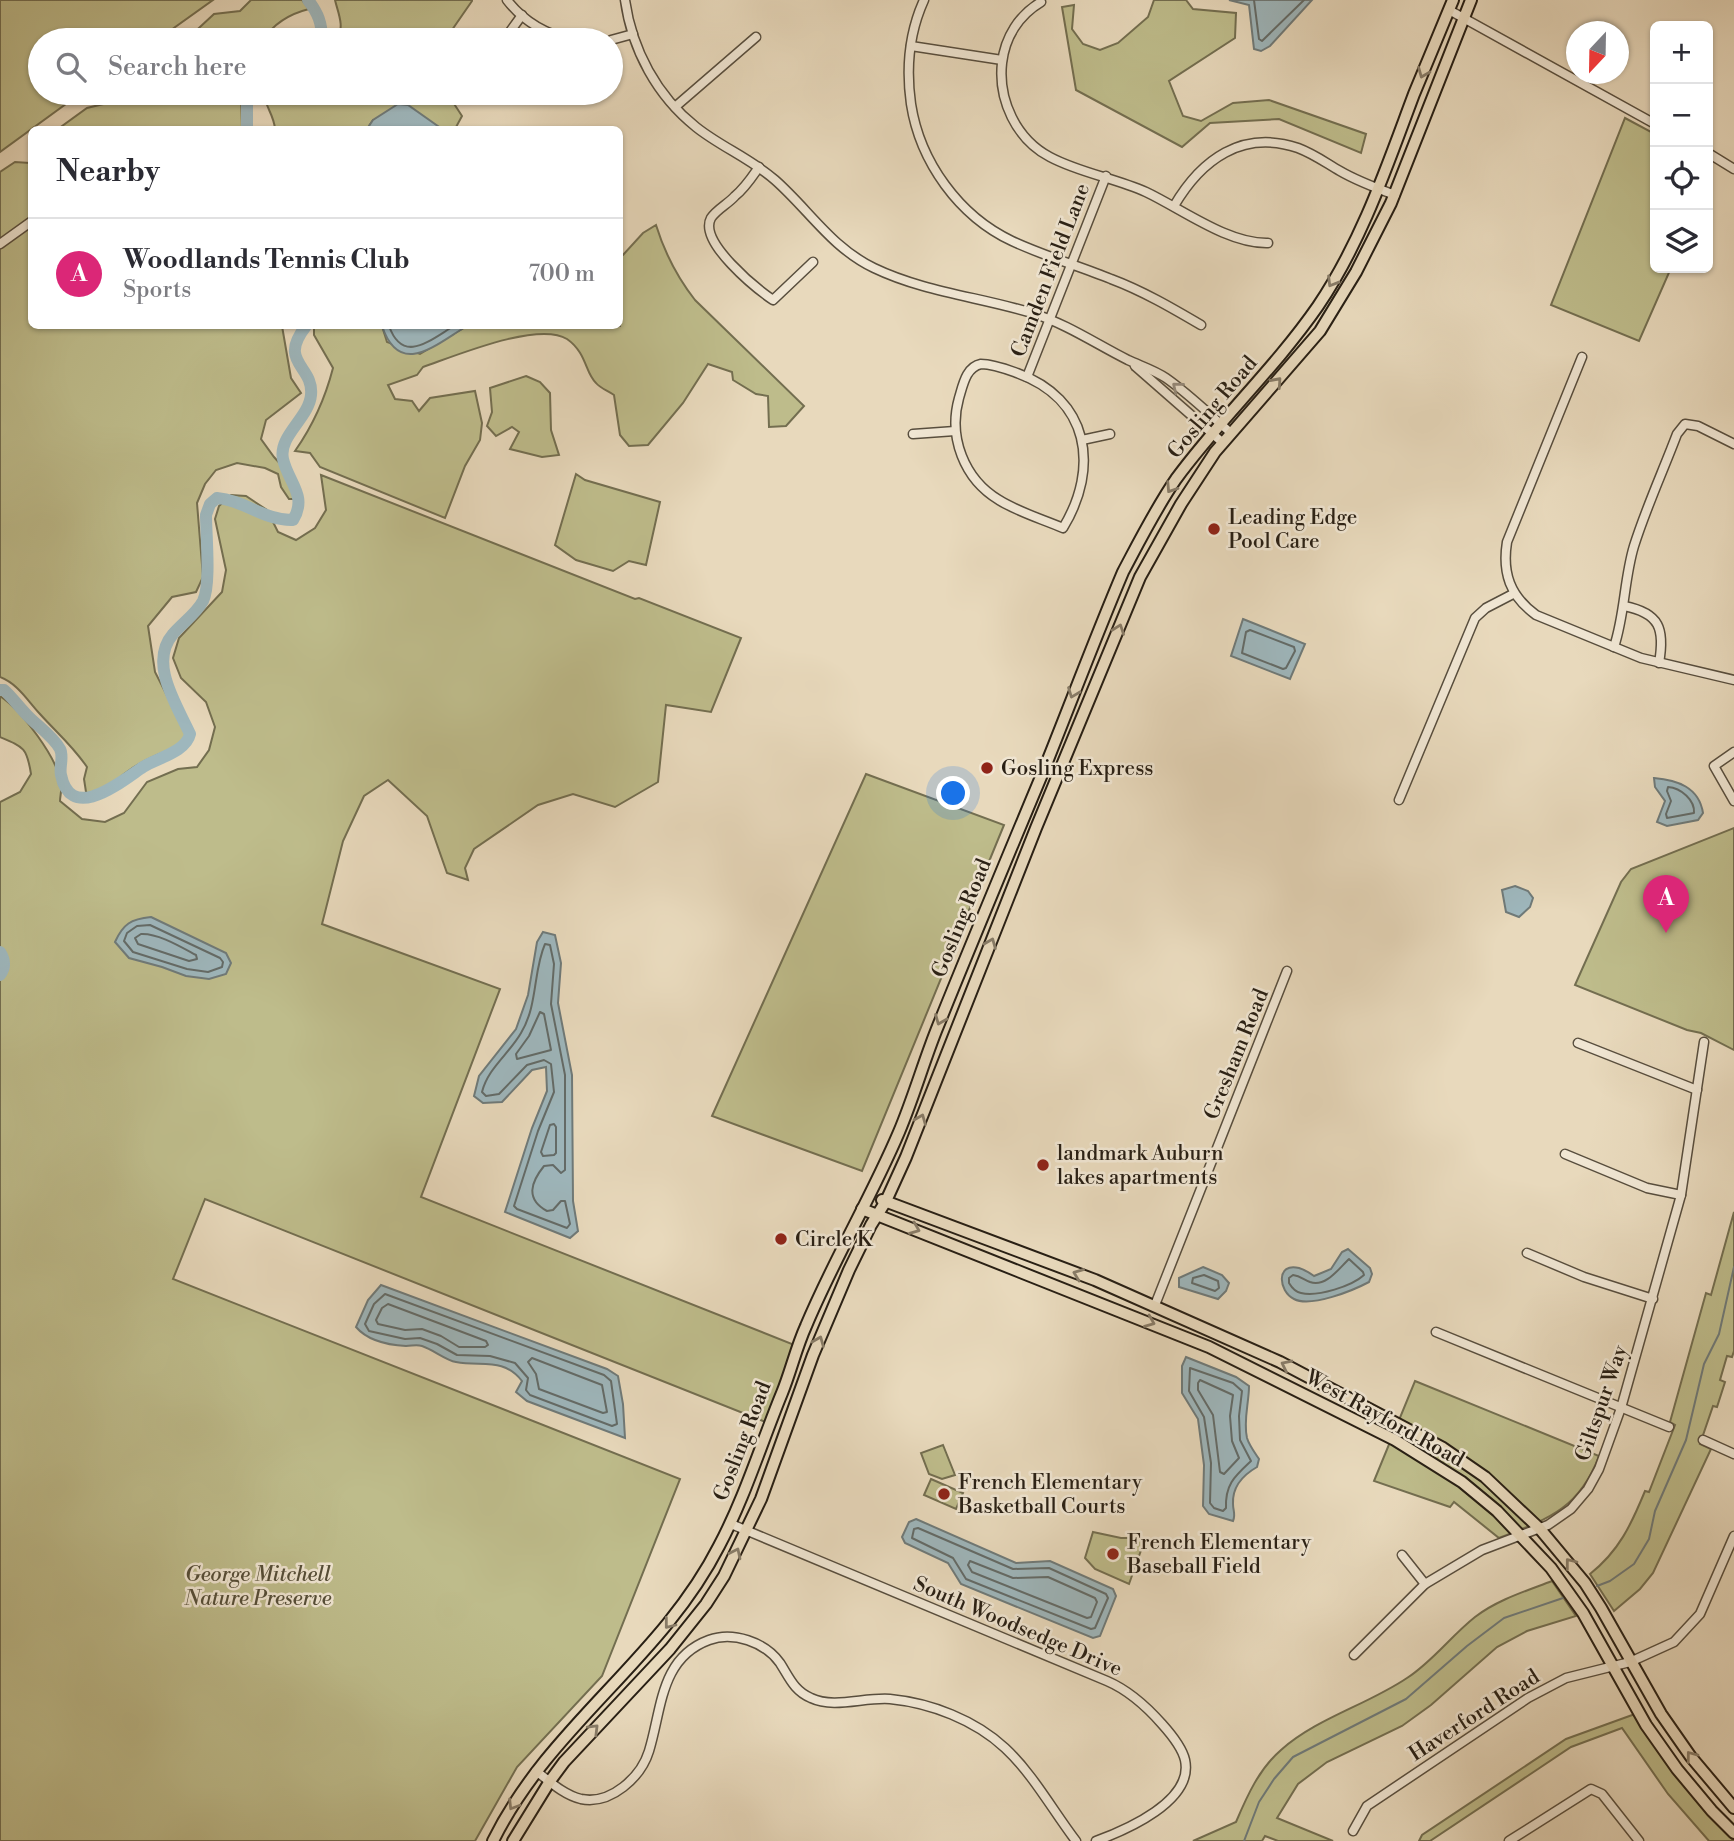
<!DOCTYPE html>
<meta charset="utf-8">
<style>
:root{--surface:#fff;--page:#f2f2f3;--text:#2b2b33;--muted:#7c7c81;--line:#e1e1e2;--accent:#db2777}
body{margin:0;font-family:"Libre Bodoni",serif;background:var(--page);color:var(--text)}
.controls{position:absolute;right:21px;top:21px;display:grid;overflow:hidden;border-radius:10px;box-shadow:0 2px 5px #0004}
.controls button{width:63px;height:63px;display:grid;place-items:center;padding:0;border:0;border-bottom:2px solid var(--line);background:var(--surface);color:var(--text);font:35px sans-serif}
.compass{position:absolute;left:1566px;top:21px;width:63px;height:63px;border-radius:50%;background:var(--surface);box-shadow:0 2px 5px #0004;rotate:202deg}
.you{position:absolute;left:954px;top:794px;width:24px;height:24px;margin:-18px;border:5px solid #fff;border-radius:50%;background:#1a73e8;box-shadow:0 0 0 10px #1a73e833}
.badge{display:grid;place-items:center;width:46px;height:46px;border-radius:50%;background:var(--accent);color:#fff;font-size:23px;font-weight:700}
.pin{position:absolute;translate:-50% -58px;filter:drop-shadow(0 2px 4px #0008)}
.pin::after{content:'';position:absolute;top:37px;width:24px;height:21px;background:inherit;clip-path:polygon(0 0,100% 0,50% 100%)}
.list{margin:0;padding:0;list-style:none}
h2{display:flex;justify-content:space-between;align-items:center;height:91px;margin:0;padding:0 28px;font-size:30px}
h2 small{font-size:23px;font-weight:400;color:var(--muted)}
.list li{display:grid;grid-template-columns:46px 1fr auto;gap:21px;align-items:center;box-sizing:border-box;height:112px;padding:0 28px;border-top:2px solid var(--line)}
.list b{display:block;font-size:26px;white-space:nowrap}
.list p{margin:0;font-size:23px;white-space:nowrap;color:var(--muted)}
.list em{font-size:23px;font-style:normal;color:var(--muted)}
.icon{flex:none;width:38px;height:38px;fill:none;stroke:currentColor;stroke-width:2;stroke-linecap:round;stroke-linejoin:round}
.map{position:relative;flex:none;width:1734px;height:1841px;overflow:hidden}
.search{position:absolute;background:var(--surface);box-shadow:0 2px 5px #0004;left:28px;top:28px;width:595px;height:77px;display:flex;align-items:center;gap:18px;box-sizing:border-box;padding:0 24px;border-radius:38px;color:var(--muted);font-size:26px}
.panel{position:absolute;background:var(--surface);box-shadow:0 2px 5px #0004;left:28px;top:126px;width:595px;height:203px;border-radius:10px}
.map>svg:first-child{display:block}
.green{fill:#bebc8b;stroke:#736e50;stroke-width:2}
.water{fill:#9eb7bd;stroke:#6f7a79;stroke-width:2}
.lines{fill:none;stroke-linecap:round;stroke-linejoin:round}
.shore{stroke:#636b68;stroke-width:2}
.stream{stroke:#6f7a79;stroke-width:2}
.river{stroke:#9eb7bd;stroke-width:12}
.minor-casing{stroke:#584e3e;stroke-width:11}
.major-casing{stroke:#281f14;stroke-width:14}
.minor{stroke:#f0e6d3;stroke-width:8}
.major{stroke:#e8d9bc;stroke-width:10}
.oneway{stroke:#887c68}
.oneway2{stroke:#968c7d}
.poi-dot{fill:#8f2418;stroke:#f0e6d3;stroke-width:2.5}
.labels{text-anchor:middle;stroke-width:5;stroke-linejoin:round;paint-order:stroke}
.street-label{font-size:21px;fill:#281f14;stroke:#f0e6d3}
.poi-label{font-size:21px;fill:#281f14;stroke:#f0e6d3;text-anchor:start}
.park-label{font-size:21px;font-style:italic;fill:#554e38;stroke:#f0e6d3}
</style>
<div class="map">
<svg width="1734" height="1841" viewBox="0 0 1734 1841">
<rect width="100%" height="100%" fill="#e8d9bc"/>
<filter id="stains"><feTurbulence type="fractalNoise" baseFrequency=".00286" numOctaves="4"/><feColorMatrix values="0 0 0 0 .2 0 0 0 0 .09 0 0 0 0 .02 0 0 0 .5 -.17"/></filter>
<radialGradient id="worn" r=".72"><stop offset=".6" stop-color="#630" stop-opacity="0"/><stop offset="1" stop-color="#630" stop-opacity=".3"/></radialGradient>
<g class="green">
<polygon points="0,0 213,0 157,40 40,40 40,93 81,93 0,152"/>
<path d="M251 0H302L309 9C289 14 274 23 263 40H186L214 14 240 11Z"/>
<path d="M335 0H472V1L445 40H337C345 26 338 13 335 0Z"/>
<polygon points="1154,0 1186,0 1193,9 1236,13 1235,38 1169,81 1183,116 1201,121 1233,103 1269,100 1366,134 1361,153 1279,119 1210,123 1182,147 1076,90 1062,7 1074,5 1072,29 1083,44 1100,50 1118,43 1148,17"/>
<polygon points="133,93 241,93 242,129 58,129 87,108 124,99"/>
<path d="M265 93H447L462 116 455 129 373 120 367 129H275C274 114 263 104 265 93Z"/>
<polygon points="1625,118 1655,134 1655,268 1671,268 1639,341 1551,305"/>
<path d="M31 161 32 326H282L291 378 301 393 266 420 261 439 274 457 295 480 294 499H289L281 487 278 474 265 468 237 463 216 470 205 484 197 503 203 577 196 592 172 597 148 626 155 672 186 733 181 746C161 753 142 760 124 774 114 782 107 796 93 798L86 792 84 779 87 767C72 745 57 733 40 714 27 700 18 684 0 677V172L15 162 30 163Z"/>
<path d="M656 225C665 254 677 277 695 300L804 406 786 426 769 427 768 396 756 394 733 380 732 372 708 364 683 403 648 445 629 446 620 435 614 395C608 391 600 388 596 383 585 373 587 353 567 339 538 321 455 356 423 367L417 375 388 385 395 399 412 401 419 411 430 398 475 391 482 423 480 440 465 466 445 518 320 467 310 453 295 451C314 424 325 399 333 368L314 335V326H382L387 342 420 354 467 326H620V255H623L643 233Z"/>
<polygon points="526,376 540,382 550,393 551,430 559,455 542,457 510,449 519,432 512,427 496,436 487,426 492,412 490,388"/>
<polygon points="576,474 585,480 660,502 646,565 629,561 613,571 576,560 555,545"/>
<path d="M321 475 635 599 639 598 741 638 711 712 666 705 658 782 615 807 573 794 538 805 474 849 465 868 468 880 447 873 427 816 388 780 364 796 343 841 322 924 500 989 421 1197 797 1346 768 1423 205 1199 173 1279 680 1479 602 1676 517 1767 475 1841H0V975C6 967 5 960 0 952V802L20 792 31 774C27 748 24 747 0 737V696C21 710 59 759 61 785 62 790 60 796 60 801L82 819 105 822 124 813 147 782 178 769 197 767 209 750 215 727 206 702 181 678 173 658 179 638 222 592 226 570 215 519 219 506 231 495 246 496 267 510 278 532 296 540 315 528 326 510Z"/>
<polygon points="866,774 1004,825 862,1171 712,1116"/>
<polygon points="1734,828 1734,1050 1701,1033 1687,1030 1575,985 1621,882 1631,869"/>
<path d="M1734 1212V1351L1732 1357 1727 1356 1720 1380 1725 1382 1717 1407 1713 1406 1700 1444 1711 1449 1653 1573 1640 1589 1614 1611 1590 1574C1619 1551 1631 1525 1645 1491L1649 1492 1675 1425 1670 1422 1706 1293 1711 1295Z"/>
<path d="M1415 1381 1599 1456C1579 1509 1548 1519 1499 1538L1454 1502 1450 1507 1374 1481Z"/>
<polygon points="943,1445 955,1475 942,1479 929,1474 921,1453"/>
<polygon points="931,1479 963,1493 956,1509 924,1495"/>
<polygon points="1093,1532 1121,1538 1141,1538 1144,1542 1129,1584 1095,1569 1085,1558"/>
<path d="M1552 1581 1576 1616 1527 1631 1497 1647 1431 1705 1402 1726 1327 1762 1298 1784 1277 1818 1333 1841H1278L1265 1836 1262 1841H1193L1236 1822C1247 1796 1259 1769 1281 1750 1317 1718 1367 1705 1407 1678 1432 1662 1451 1636 1475 1617 1497 1600 1526 1591 1552 1581Z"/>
<polygon points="1635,1714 1710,1814 1734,1841 1709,1841 1668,1794 1622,1728 1571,1747 1430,1841 1419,1841 1422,1835 1566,1739"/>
</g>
<g class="water">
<polygon points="1229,0 1312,0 1270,46 1261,51 1254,49 1249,5"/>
<polygon points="398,104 408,105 442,129 367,129 373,120"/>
<path d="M382 326H467C436 344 400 379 382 326Z"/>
<polygon points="1243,619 1305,644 1290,679 1231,656"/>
<path d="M1654 778C1677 780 1699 787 1703 813L1698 820 1667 826 1657 822 1665 801 1655 787Z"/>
<polygon points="1515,886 1528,891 1533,898 1530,907 1519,917 1506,912 1502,890"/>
<path d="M151 917 226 953 231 963 226 974 209 979 186 976 162 967 129 958 115 942C123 924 131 919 151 917Z"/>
<polygon points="543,932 555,935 561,963 558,1003 572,1075 573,1201 578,1231 570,1238 505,1212 532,1128 547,1091 546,1067 532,1070 502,1102 483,1103 474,1096 479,1076 516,1029 528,995 537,942"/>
<path d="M1348 1249 1370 1268 1372 1274 1369 1282C1354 1290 1311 1308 1294 1299 1278 1291 1276 1262 1299 1268 1305 1270 1310 1273 1314 1276L1331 1269 1342 1252Z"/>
<polygon points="1203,1267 1222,1275 1229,1283 1226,1291 1218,1299 1179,1287 1179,1278"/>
<path d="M381 1285 607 1369 618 1376 623 1404 625 1438 527 1401 516 1392 522 1381C503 1357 482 1367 456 1362 445 1360 434 1350 422 1346 416 1344 412 1346 406 1346 388 1345 367 1340 356 1327L368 1300Z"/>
<path d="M1186 1357 1236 1377 1249 1386C1249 1403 1243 1421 1247 1438 1249 1445 1255 1453 1259 1459L1257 1467C1243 1475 1232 1486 1233 1504 1233 1511 1236 1514 1233 1521L1209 1514 1203 1506 1204 1465 1198 1419 1182 1393V1366Z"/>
<polygon points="916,1519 1016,1563 1050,1561 1113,1589 1116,1596 1100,1636 1093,1638 961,1584 948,1563 905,1543 902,1537 909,1522"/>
</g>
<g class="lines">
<g class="shore">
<polyline points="1254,0 1259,39 1262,41 1304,0"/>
<path d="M389 326C403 365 430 340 454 326"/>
<polygon points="1250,630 1294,647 1295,651 1286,668 1283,669 1242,653 1246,632"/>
<path d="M1668 787C1681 788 1695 800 1694 813L1667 818 1666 814 1671 801 1667 791Z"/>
<polygon points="150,925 220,958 223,962 222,967 208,972 187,969 133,952 124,941 127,933 137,926"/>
<path d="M141 934C158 933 181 947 196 955L197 959 189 961 138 944 135 938Z"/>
<path d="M545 944 550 945 554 964 551 1004 565 1075V1170L561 1173 553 1165 544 1166C531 1182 525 1199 547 1211L553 1210 561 1201H565L570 1224 567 1228 517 1209 514 1206 538 1131 554 1092 551 1064 544 1060 527 1065 499 1094 486 1096 482 1092C488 1068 509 1054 521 1033 538 1005 533 971 545 944Z"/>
<polygon points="540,1012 544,1014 551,1050 517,1059 516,1054 529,1036"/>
<polygon points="554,1124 556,1127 556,1153 554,1155 543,1156 541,1152 550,1125"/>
<path d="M1349 1259 1363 1272 1364 1275C1352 1286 1318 1297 1301 1293 1295 1292 1292 1288 1289 1283V1278L1293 1275C1300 1276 1303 1279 1310 1282 1326 1288 1340 1267 1349 1259Z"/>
<polygon points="1204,1275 1218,1281 1219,1288 1215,1291 1192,1283 1193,1278"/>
<polygon points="385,1294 604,1375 611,1381 617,1424 612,1426 530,1395 526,1390 528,1378 515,1363 490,1356 457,1355 437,1344 420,1338 405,1339 369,1331 365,1324 374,1304"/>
<polygon points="388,1304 486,1341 488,1345 485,1347 459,1347 441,1336 422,1329 405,1330 378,1324 376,1320 382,1308"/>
<polygon points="532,1358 602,1385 607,1412 603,1413 539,1389 536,1374 528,1362"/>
<path d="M1190 1368 1233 1383 1242 1391 1239 1416 1240 1440 1251 1461C1235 1476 1225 1484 1226 1508L1223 1511 1214 1508 1210 1503 1211 1463 1204 1417 1189 1391Z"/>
<polygon points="1200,1380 1233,1395 1230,1416 1232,1441 1239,1458 1224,1474 1220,1472 1213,1415 1198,1390 1198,1383"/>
<polygon points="918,1528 1013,1569 1049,1568 1106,1594 1108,1598 1095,1628 1091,1629 966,1579 953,1558 912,1538 914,1529"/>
<polygon points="970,1561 1013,1578 1048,1577 1095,1598 1097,1602 1091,1617 1087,1618 972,1572 968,1565"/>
</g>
<g class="stream">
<polyline points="1597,1586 1610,1581 1634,1564 1649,1539 1655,1511 1686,1440 1704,1364 1719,1334 1734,1267"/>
<polyline points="1244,1841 1259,1802 1274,1779 1293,1757 1406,1699 1467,1646 1504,1618 1563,1598"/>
</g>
<g class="river">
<path d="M308 0C318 13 322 23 322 40"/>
<polyline points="247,130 247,103 251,93"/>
<path d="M0 690H4C12 697 18 706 26 714 36 725 53 736 60 749 64 757 59 767 61 775 71 824 122 781 143 767 157 758 186 752 190 734 177 705 148 663 173 634 182 623 196 614 203 601 211 585 206 535 206 515L210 504 217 498C244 500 265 521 293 520 308 496 288 482 283 459 278 436 309 418 311 395 314 365 277 363 306 326"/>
<path d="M0 952C5 960 6 967 0 975"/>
</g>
<defs>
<g id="minor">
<path d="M507 0C523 21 546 34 571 40"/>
<path d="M625 0C632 50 657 96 696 127 721 147 750 158 775 180 809 210 832 248 874 268 924 292 980 297 1032 313 1067 324 1096 344 1128 360 1141 366 1154 370 1166 378 1189 394 1210 415 1231 433"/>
<path d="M924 0C909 33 906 69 911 104 920 162 959 216 1012 241 1044 256 1079 266 1111 279 1143 291 1172 308 1201 325"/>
<path d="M1041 2C1019 15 1005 37 1002 63 998 100 1016 139 1050 157 1080 173 1115 178 1146 192 1182 209 1228 244 1268 243"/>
<polyline points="1449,10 1655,124"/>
<polyline points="504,40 522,15"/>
<polyline points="611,40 633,34"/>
<polyline points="911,46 1002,60"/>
<polyline points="675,107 756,37"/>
<polyline points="1708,153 1734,169"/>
<path d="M759 167C752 177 745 188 735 196 728 204 717 209 711 218 698 242 757 289 773 300L813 262"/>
<path d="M1174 206C1201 160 1242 129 1298 148 1314 154 1326 163 1340 171 1357 181 1376 188 1395 195"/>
<polyline points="0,244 32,221"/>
<path d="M1582 357 1507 542C1502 573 1510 596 1536 615L1641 658 1734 680"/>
<path d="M981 364C993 364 1006 369 1017 373 1089 399 1100 467 1063 528 1042 519 1018 512 999 500 964 479 948 437 959 398 963 385 966 367 981 364Z"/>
<polyline points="1135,366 1223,443"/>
<polyline points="1027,377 1106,176"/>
<polyline points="913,434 955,431"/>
<polyline points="1082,440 1110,434"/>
<path d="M1624 606C1660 613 1665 629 1659 663"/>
<path d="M1614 647C1625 614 1624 579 1634 546 1646 508 1663 471 1677 434L1685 424 1698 426 1734 444"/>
<polyline points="1734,752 1714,766 1734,801"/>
<polyline points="1399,800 1475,618 1486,608 1513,594"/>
<polyline points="1578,1043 1697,1090"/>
<polyline points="1565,1154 1647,1188 1681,1195"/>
<polyline points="1527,1253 1584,1277 1653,1299"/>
<polyline points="1155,1305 1287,971"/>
<polyline points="1436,1332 1669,1427"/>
<polyline points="1703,1440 1734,1454"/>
<path d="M731 1524 1107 1681C1128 1690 1147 1707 1162 1724 1171 1734 1182 1747 1185 1760 1194 1801 1126 1830 1096 1841"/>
<polyline points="1402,1555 1425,1584"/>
<polyline points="1354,1655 1425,1584 1482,1550 1548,1525 1571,1509 1588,1489 1599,1469 1621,1408 1681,1195 1704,1042"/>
<path d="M536 1771C549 1781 564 1795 581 1799 611 1805 641 1777 649 1751 662 1709 660 1658 709 1640 733 1631 765 1642 780 1663 789 1677 794 1691 811 1698 834 1709 864 1697 890 1699 931 1703 975 1720 1005 1748 1033 1774 1053 1811 1076 1841"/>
<polyline points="1353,1831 1367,1806 1528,1698 1566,1678 1630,1662 1674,1642 1700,1614 1734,1536"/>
<polyline points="1509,1841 1591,1789 1602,1794 1639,1841"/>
</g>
<g id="major">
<polyline points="882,1200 1095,1280 1280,1362 1443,1448 1485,1477 1540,1529 1585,1583 1601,1608 1661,1714 1691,1757 1734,1808"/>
<polyline points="862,1209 1209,1347 1395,1440 1462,1482 1497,1511 1551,1568 1583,1613 1646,1725 1677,1769 1712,1811 1734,1833"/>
<path d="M493 1841C550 1725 661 1660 719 1546 745 1497 761 1444 782 1393 791 1371 796 1348 806 1326 834 1259 871 1198 899 1132 913 1099 923 1064 936 1031 971 944 1007 858 1043 772 1070 705 1095 638 1123 572 1140 540 1156 508 1176 479 1220 419 1275 368 1318 306 1362 241 1387 166 1414 94 1427 62 1440 31 1453 0"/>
<polyline points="513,1841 550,1781 564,1762 670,1649 706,1604 724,1576 761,1499 813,1355 849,1270 871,1225 886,1201 906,1157 1036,828 1140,577 1181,504 1215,452 1320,331 1356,272 1391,203 1471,0"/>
</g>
</defs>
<use href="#minor" class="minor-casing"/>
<use href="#major" class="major-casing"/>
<use href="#minor" class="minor"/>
<use href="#major" class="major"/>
</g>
<defs><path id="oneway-chevron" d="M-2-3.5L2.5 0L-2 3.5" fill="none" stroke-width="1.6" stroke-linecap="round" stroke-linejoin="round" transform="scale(1.75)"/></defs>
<g class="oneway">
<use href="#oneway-chevron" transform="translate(1423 73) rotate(112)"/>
<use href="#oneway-chevron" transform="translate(1332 282) rotate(121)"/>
<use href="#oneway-chevron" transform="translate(1277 382) rotate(-48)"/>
<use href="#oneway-chevron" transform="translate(1171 488) rotate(123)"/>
<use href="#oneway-chevron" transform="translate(1119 629) rotate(-70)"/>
<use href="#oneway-chevron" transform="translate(1073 693) rotate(111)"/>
<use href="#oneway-chevron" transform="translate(991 943) rotate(-68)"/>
<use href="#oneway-chevron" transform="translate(940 1020) rotate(112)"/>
<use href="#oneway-chevron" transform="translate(921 1119) rotate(-68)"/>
<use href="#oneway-chevron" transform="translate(915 1229) rotate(22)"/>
<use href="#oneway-chevron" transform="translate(1078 1274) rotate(-159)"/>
<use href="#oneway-chevron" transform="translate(1150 1322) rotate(22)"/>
<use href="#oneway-chevron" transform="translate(819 1341) rotate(-68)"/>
<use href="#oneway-chevron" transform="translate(1286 1365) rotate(-154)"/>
<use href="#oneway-chevron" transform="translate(736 1553) rotate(-64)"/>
<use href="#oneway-chevron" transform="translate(1570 1563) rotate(-128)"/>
<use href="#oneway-chevron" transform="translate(669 1624) rotate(128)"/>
<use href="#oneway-chevron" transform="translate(594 1729) rotate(-45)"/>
<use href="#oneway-chevron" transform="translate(1691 1756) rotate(-127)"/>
<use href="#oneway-chevron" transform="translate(513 1805) rotate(122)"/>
</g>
<use class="oneway2" href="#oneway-chevron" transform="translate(1177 387) rotate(-141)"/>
<g class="poi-dot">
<circle cx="1214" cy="529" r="7"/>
<circle cx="987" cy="768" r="7"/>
<circle cx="1043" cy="1165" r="7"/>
<circle cx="781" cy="1239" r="7"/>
<circle cx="944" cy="1494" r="7"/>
<circle cx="1113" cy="1554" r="7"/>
</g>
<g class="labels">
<g class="street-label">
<text transform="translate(1050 270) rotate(-69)" y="7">Camden Field Lane</text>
<text transform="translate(1212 407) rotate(-50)" y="7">Gosling Road</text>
<text transform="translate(961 918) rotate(-68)" y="7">Gosling Road</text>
<text transform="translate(1236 1054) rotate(-68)" y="7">Gresham Road</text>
<text transform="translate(1601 1403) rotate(-71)" y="7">Giltspur Way</text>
<text transform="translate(1385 1418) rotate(29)" y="7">West Rayford Road</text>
<text transform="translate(742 1441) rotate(-69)" y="7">Gosling Road</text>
<text transform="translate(1018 1626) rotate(23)" y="7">South Woodsedge Drive</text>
<text transform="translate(1474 1715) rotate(-33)" y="7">Haverford Road</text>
</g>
<g class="poi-label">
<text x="1228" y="524">Leading Edge<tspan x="1228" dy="24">Pool Care</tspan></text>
<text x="1001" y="775">Gosling Express</text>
<text x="1057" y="1160">landmark Auburn<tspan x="1057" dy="24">lakes apartments</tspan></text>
<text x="795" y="1246">Circle K</text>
<text x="958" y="1489">French Elementary<tspan x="958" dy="24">Basketball Courts</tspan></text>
<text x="1127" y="1549">French Elementary<tspan x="1127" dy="24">Baseball Field</tspan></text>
</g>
<g class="park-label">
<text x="258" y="1581">George Mitchell<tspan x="258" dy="24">Nature Preserve</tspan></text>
</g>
</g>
<rect width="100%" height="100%" filter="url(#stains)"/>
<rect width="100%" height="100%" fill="url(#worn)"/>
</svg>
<div class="controls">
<button>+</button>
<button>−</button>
<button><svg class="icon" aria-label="locate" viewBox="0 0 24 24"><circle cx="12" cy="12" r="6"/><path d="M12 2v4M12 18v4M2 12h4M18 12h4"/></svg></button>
<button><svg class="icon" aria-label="layers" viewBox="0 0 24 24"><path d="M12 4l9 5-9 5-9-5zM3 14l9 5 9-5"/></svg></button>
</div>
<svg class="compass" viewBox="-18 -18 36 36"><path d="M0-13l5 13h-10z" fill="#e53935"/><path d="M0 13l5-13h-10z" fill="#7c7c81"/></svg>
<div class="you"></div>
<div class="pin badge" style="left:1666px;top:933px">A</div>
<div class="search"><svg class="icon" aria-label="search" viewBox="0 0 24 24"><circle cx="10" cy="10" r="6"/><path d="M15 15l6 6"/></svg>Search here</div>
<section class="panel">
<h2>Nearby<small></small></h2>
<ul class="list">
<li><span class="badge">A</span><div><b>Woodlands Tennis Club</b><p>Sports</p></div><em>700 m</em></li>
</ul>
</section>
</div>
